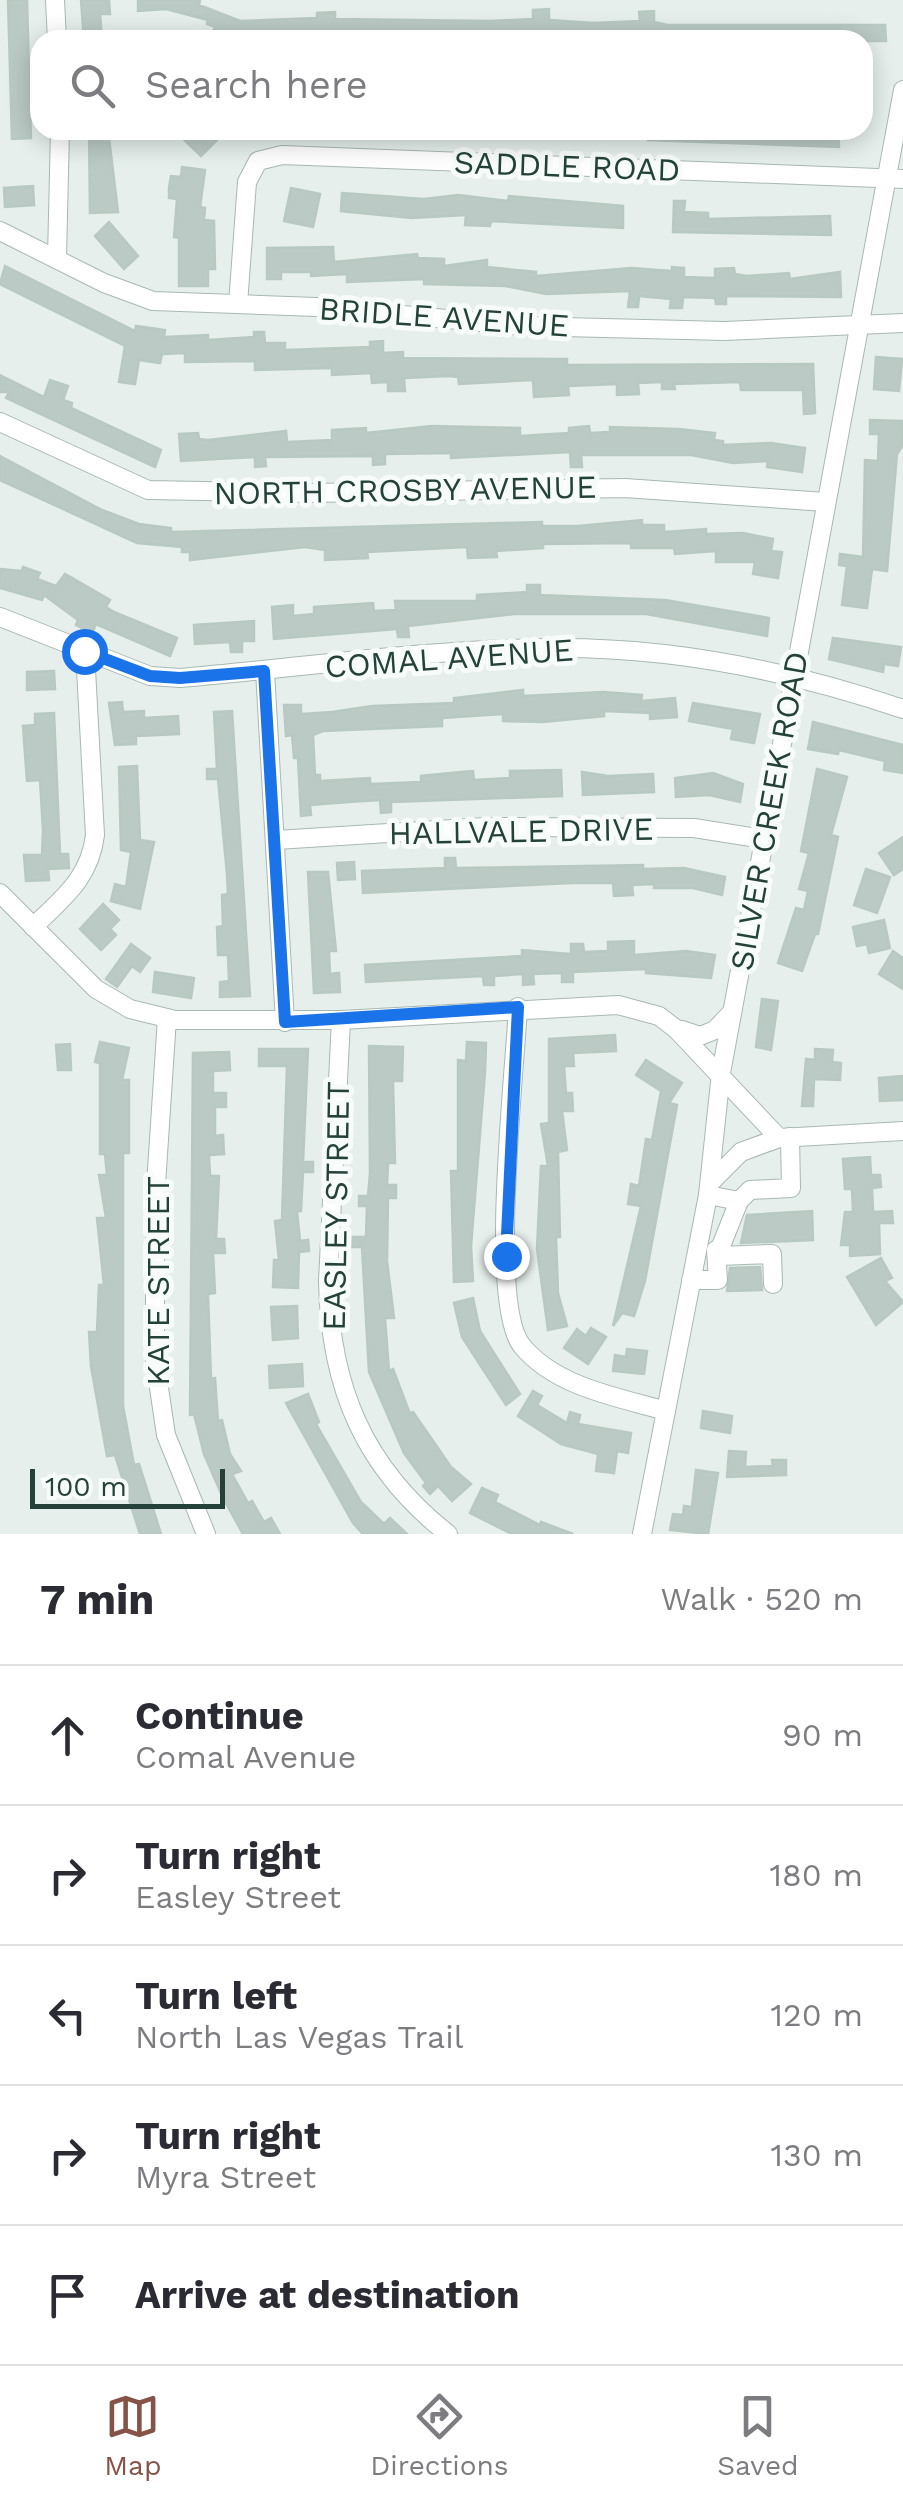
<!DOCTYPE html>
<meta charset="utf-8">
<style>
:root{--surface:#fff;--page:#f7f7f7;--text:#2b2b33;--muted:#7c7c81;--line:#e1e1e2;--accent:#855347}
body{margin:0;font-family:"Work Sans",sans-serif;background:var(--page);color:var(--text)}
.scale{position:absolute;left:30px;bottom:25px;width:195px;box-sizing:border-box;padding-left:10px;border:5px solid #24423a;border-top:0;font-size:28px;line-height:35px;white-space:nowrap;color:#24423a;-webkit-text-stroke:8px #f7fbf9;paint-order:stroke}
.stop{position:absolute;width:30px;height:30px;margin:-22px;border:8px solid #1a73e8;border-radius:50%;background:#fff}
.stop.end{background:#1a73e8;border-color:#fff;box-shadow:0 2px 10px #0008}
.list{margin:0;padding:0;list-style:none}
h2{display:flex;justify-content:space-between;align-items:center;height:130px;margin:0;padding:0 40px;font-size:42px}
h2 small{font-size:32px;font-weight:400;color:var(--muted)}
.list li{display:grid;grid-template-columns:65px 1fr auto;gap:30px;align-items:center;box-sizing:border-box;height:140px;padding:0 40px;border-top:2px solid var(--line)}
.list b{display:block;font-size:38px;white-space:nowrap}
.list p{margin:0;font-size:32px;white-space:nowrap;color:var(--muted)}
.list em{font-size:32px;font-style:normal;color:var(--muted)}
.icon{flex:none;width:55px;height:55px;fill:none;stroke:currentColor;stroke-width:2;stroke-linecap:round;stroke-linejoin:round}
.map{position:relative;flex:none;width:903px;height:1534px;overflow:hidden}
.search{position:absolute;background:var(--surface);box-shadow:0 5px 25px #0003;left:30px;right:30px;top:30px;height:110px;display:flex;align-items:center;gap:25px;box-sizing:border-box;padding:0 35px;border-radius:30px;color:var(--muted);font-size:38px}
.sheet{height:830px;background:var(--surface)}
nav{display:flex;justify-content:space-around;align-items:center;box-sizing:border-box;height:140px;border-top:2px solid var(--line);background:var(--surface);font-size:28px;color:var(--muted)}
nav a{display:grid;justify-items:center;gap:5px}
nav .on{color:var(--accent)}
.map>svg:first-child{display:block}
.building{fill:#bbcac4;stroke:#b8c9c2;stroke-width:2.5}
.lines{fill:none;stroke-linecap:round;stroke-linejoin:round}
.minor-casing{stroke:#a8b8b2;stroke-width:20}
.minor{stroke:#fff;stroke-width:18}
.route{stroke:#1a73e8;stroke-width:12}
.labels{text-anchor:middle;stroke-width:10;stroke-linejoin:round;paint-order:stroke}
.street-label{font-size:32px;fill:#24423a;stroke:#f7fbf9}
</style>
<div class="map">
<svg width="903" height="1534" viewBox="0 0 903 1534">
<rect width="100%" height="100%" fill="#e6efeb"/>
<g class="building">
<polygon points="8,0 27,0 31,138 12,139"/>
<polygon points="81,0 109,0 110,14 100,14 102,40 84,40"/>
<polygon points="138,0 200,0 199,5 240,21 317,18 317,13 335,12 335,19 491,21 533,19 533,10 549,9 549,20 594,23 640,21 639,12 654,11 654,22 668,25 885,25 886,41 533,40 533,36 497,36 397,40 388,35 318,40 223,35 221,40 211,36 215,27 207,24 208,20 166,9 138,11"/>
<polygon points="89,130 108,130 118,212 90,213"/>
<polygon points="174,130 227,130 201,156"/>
<polygon points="648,130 838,130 839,147 648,140"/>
<polygon points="182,167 205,170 200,207 205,208 204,220 214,221 215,269 208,269 208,286 179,286 179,238 174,237 177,199 169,198 169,188 171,176 181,177"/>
<polygon points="33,186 34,205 5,207 4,188"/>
<polygon points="291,188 320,194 313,227 284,221"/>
<polygon points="342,193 424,199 458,195 508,201 509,196 623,206 623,228 491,221 490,226 465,225 466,215 412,218 341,211"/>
<polygon points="674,201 685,201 684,212 708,213 708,219 830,216 831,235 673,232"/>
<polygon points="109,222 138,256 124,269 95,236"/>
<polygon points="333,247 334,262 417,254 418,258 444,259 444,266 487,260 487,267 536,272 536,276 631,268 672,271 672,267 684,268 684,277 715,278 715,269 734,268 735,274 746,276 789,273 790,279 840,272 841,297 726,296 726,304 716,304 715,298 683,297 682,308 670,308 671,299 639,296 638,307 628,307 630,291 546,294 505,286 424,284 424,279 347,282 347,274 311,276 311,272 281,272 281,279 267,279 267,248"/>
<polygon points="5,266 135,331 136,326 165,330 164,337 208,335 208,340 254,337 254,332 264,332 265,343 285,343 285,350 370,347 370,342 383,341 383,353 403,352 403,358 567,359 567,365 813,364 815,413 804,414 803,390 741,390 740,382 674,384 675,389 662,389 662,382 638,383 639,394 617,395 617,384 568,386 569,395 534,397 533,380 459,384 458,377 449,376 404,378 405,391 388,391 388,382 372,383 371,373 332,375 332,368 255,370 255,361 185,362 185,353 162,354 160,363 139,360 135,384 119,382 125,346 0,284"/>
<polygon points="876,357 902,359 899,391 874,389"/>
<polygon points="0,375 44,397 50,380 68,386 63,400 72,403 71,408 161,450 155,467 6,398 9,392 0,392"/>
<polygon points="870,420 902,421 903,445 897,454 887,571 872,569 867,608 842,605 847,566 839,565 840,554 863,557 865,460 878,461 879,434 870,434"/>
<polygon points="432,426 520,428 520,436 569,433 569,428 589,426 590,433 610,432 610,427 679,429 715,433 714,440 723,441 723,445 771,443 805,448 802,472 767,467 768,461 733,463 691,455 581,455 582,467 571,467 570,452 451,458 451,453 385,454 385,464 373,465 373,456 265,457 266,466 255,467 255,457 181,461 179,434 198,433 199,439 208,440 286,431 287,442 332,440 332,430 366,428 366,433"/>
<polygon points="0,456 102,510 139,524 171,528 171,532 542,522 542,526 578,526 642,520 642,525 664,525 664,532 706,529 706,534 743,533 773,539 771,551 782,552 778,578 753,574 755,562 716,562 716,551 675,554 674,548 631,548 631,543 543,544 543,548 496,551 497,557 468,558 467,547 367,552 368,558 325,560 325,550 305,547 190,560 190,552 182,552 182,547 137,543 0,480"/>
<polygon points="23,567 40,573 37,579 56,586 65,574 110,600 106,607 114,612 177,638 170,656 96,624 92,633 76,625 78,620 44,595 42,600 0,588 0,569 22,571"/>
<polygon points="527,585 540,585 540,595 665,600 769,618 767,636 646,614 514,614 408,626 409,637 398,637 397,629 274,639 272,607 293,605 293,616 314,614 314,607 373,603 374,611 396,610 395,601 477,601 477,595 527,592"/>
<polygon points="254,621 254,641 242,641 242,652 231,652 230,642 195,644 194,625"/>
<polygon points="833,638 901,647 898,666 884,664 883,672 829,659"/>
<polygon points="54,671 55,689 27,690 27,672"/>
<polygon points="523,690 523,696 603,692 642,695 641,701 675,698 677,717 650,719 650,713 604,711 604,716 543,722 503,721 503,714 442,718 442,726 323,731 313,735 315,775 320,775 320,781 370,778 370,784 421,782 421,776 461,772 473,771 474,780 510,778 510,771 561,770 562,796 391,802 391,812 381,813 380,800 349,802 310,805 311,815 301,816 298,758 294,758 292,735 286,736 284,705 301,705 301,714 332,712 372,706 454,703 454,698"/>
<polygon points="122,702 123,712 144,711 144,718 178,716 179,734 136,736 136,744 115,745 109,703"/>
<polygon points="693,703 760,714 754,743 731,739 733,729 689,721"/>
<polygon points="232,711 250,996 220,997 220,982 229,981 228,955 218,955 217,927 223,926 222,895 228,894 227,874 218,779 207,779 207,769 217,769 214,712"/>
<polygon points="54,713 60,854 68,854 69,868 48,869 49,880 26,881 24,855 42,855 43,830 40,780 27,781 23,726 35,725 35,714"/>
<polygon points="813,722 903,745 903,773 884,770 885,761 839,750 838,754 808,749"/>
<polygon points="137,766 140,840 154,842 140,909 111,901 115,884 126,887 131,852 121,850 119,767"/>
<polygon points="817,769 847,777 831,835 838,837 818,934 815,934 802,971 778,963 796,908 804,910 808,891 799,889 809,853 801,851"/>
<polygon points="582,772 608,776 653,774 654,792 583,795"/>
<polygon points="713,773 743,784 740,802 709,795 676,797 675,778"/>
<polygon points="903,837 903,869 894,875 879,853"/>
<polygon points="445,858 455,858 456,868 643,865 643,869 684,868 725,877 722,895 693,888 654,888 654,884 632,885 633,895 614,896 613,883 573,883 363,893 362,871 445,868"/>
<polygon points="354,862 355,879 338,880 337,863"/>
<polygon points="866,869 890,877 877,913 854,905"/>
<polygon points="308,872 328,872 336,951 329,951 330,974 339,973 340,992 314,993"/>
<polygon points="103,904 119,920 110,929 116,935 101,950 80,929"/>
<polygon points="884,920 890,948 869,953 867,944 857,946 853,927"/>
<polygon points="634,941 634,955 686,951 715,955 711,978 646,973 646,969 573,972 573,982 562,982 562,973 533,974 534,984 523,985 523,974 494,976 494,985 484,985 483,976 366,982 365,965 522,956 522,950 571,954 571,944 583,944 584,952 608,951 608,942"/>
<polygon points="131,944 150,958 140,972 132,966 117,987 106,979"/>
<polygon points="893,951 903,958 903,989 879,974"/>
<polygon points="155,972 194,978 191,998 153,992"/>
<polygon points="762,999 778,1001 771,1050 756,1047"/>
<polygon points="615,1035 616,1051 573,1053 574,1066 564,1066 566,1093 572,1093 573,1111 562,1111 567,1150 558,1152 560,1237 556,1237 558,1293 567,1326 548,1330 537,1249 541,1166 548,1166 541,1124 549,1123 549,1039"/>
<polygon points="100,1042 129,1048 122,1080 129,1080 129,1153 123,1153 123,1406 134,1465 139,1464 161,1534 140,1534 115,1455 107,1456 91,1366 89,1332 97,1332 99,1285 104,1285 97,1218 106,1218 99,1175 107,1175 105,1154 100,1154 100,1063 95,1062"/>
<polygon points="467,1042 486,1043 485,1072 471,1246 473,1281 454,1282 451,1171 458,1171 458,1060 466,1061"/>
<polygon points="70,1044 71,1070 58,1070 56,1045"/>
<polygon points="369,1046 403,1047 402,1081 393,1081 395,1163 388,1163 387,1185 396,1185 396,1198 388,1198 387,1261 394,1318 385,1318 389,1371 393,1369 410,1414 413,1412 451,1467 471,1484 452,1501 438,1486 430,1494 423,1486 426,1483 404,1453 369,1372 362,1247 351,1247 352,1237 366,1237 367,1206 359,1206 359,1196 368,1196 370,1173"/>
<polygon points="259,1049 308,1049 303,1162 313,1162 313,1172 303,1172 301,1211 297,1211 300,1241 308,1240 309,1251 299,1252 298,1288 273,1287 274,1260 279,1260 275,1221 282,1220 287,1066 259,1066"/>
<polygon points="815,1049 833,1050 832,1062 841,1063 840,1080 814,1079 813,1106 802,1106 806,1059 815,1060"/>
<polygon points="229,1052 230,1070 213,1071 213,1093 226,1093 226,1107 215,1107 215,1136 223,1135 224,1154 209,1155 210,1176 219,1176 216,1239 224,1239 225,1253 213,1253 215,1293 208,1294 211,1379 215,1378 218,1421 222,1420 230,1454 241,1471 232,1474 248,1503 252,1501 264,1522 271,1518 280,1534 243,1534 223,1498 204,1454 194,1414 190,1415 193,1053"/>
<polygon points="646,1060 682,1083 669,1103 677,1105 645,1281 634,1316 622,1313 613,1326 641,1206 628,1204 631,1184 639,1186 646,1139 652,1140 661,1091 636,1075"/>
<polygon points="903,1076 903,1100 880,1101 879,1078"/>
<polygon points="870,1157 871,1175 880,1175 881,1187 872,1188 873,1212 892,1211 893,1223 879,1223 880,1254 850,1256 850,1245 841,1245 845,1212 853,1212 852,1189 845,1189 843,1159"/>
<polygon points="812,1211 813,1240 741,1243 747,1215"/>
<polygon points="881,1258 892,1278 885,1281 903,1302 876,1325 847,1277"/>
<polygon points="760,1267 762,1290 727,1291 730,1268"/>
<polygon points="473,1298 480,1331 520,1394 506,1405 462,1337 454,1303"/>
<polygon points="297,1306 298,1338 273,1340 271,1307"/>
<polygon points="591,1328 606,1337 588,1364 564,1348 577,1329 586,1336"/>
<polygon points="627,1349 647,1351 644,1374 613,1371 615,1355 626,1357"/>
<polygon points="302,1364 303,1386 270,1388 269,1366"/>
<polygon points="533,1391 542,1396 537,1405 567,1423 570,1412 580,1415 578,1424 631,1433 628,1453 617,1451 614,1473 596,1471 598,1454 561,1444 518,1416"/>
<polygon points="308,1394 319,1422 316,1424 361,1502 384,1524 390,1518 407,1534 363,1534 353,1523 286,1403"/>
<polygon points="703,1411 732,1416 730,1433 701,1428"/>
<polygon points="729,1451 746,1452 745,1467 773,1466 772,1460 786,1460 786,1475 727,1477"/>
<polygon points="696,1470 718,1473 708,1534 670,1530 673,1514 683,1515 684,1506 692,1507"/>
<polygon points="482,1488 498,1495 495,1502 540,1525 541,1522 573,1534 512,1534 470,1513"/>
</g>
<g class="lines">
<defs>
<g id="minor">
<polyline points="55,0 57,40"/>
<polyline points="0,231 104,283 153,301 316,307 523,326 725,331 903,323"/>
<polyline points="57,258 60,130"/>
<polyline points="238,304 247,182 258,161 282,155 903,179"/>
<polyline points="0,422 148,490 309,493 625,488 825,502"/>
<path d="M0 617 150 676 181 678C306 667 434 648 560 648 676 648 794 672 903 709"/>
<polyline points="265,671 285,1022"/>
<polyline points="276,840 485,827 694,828 764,839"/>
<polyline points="0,893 96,989 130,1009 175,1020 341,1020 618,1005 659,1016 676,1029 779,1138 903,1131"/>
<path d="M33 927C63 898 90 878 95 835L85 651"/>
<path d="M518 1007C515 1071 488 1304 522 1346 556 1387 617 1397 666 1411"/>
<polyline points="167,1018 155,1200 155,1361 166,1435 206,1534"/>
<path d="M341 1020 328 1281C330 1387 364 1468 448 1534"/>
<polyline points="682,1030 700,1036 715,1030 731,1013"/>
<polyline points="710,1183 741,1152 779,1138"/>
<polyline points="708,1195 739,1201 719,1251"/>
<polyline points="739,1201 750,1190 791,1188 790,1137"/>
<polyline points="719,1256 772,1254 773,1284"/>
<polyline points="691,1280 718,1280 716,1250"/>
<polyline points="642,1534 708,1195 721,1073 903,90"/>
</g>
</defs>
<use href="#minor" class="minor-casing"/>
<use href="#minor" class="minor"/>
</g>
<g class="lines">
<polyline class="route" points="84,651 150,676 180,678 264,671 285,1022 518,1007 506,1256"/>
</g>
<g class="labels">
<g class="street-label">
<text transform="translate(567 166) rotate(2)" y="11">SADDLE ROAD</text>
<text transform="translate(444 317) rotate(4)" y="11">BRIDLE AVENUE</text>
<text transform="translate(405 490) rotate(-1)" y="11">NORTH CROSBY AVENUE</text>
<text transform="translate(449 658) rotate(-4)" y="11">COMAL AVENUE</text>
<text transform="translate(769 811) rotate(-80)" y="11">SILVER CREEK ROAD</text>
<text transform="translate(521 831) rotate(-1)" y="11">HALLVALE DRIVE</text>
<text transform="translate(336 1206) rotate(-89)" y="11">EASLEY STREET</text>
<text transform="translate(158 1281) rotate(-90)" y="11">KATE STREET</text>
</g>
</g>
</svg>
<div class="scale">100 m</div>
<div class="stop" style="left:84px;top:651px"></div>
<div class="stop end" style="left:506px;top:1256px"></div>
<div class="search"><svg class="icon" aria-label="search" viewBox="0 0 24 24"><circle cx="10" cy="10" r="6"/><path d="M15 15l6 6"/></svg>Search here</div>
</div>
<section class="sheet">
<h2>7 min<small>Walk · 520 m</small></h2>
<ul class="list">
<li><svg class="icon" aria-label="ahead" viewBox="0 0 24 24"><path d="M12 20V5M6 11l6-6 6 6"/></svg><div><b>Continue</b><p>Comal Avenue</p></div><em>90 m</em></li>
<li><svg class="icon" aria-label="right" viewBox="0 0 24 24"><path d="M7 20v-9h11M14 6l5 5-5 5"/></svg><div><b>Turn right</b><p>Easley Street</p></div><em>180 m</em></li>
<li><svg class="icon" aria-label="left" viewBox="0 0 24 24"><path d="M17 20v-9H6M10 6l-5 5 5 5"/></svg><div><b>Turn left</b><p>North Las Vegas Trail</p></div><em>120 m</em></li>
<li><svg class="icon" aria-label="right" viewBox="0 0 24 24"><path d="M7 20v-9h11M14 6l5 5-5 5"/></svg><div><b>Turn right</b><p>Myra Street</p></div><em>130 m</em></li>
<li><svg class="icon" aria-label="arrive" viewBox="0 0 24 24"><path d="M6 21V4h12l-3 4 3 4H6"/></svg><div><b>Arrive at destination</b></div></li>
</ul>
</section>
<nav>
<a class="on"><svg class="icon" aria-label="map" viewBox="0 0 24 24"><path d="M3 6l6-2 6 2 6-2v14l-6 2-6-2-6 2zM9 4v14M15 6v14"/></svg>Map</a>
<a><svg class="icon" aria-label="directions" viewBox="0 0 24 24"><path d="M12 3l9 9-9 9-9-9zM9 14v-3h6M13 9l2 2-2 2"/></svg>Directions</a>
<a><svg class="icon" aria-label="saved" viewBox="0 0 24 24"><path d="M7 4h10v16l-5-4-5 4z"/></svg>Saved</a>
</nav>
